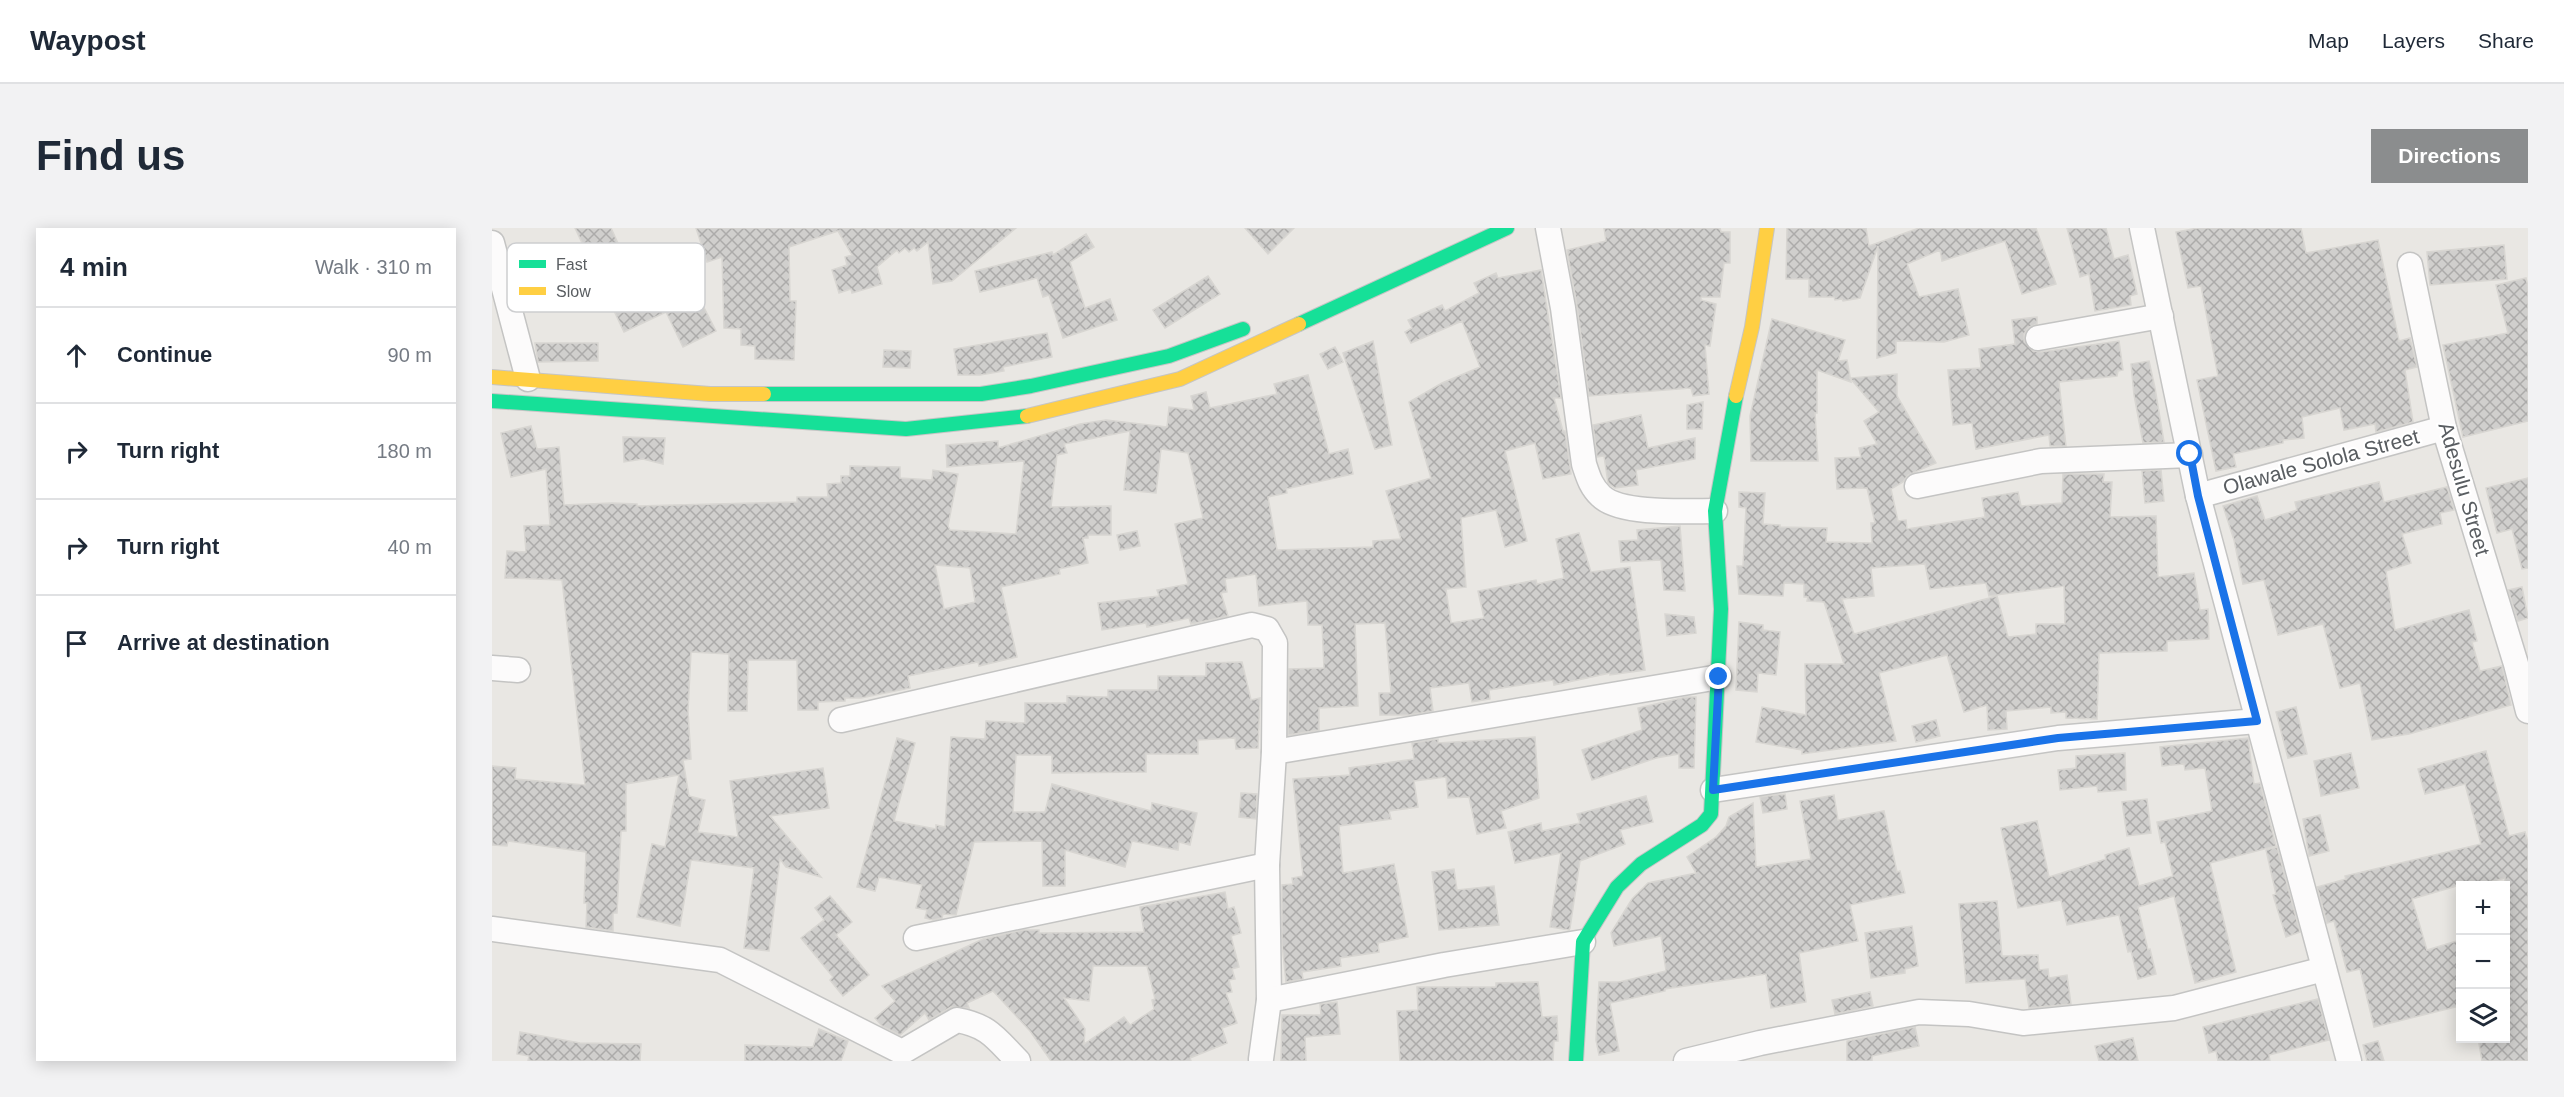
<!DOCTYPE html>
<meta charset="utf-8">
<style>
:root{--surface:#fff;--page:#f2f2f3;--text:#1f2937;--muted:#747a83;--line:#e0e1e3;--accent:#8b8d8e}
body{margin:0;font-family:Arial,sans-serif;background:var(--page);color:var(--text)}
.controls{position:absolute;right:18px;bottom:18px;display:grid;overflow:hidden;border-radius:0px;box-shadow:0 3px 15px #0003}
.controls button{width:54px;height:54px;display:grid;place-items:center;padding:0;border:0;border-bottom:2px solid var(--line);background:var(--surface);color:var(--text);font:30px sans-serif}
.stop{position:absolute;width:18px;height:18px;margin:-14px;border:4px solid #1a73e8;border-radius:50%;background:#fff}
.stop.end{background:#1a73e8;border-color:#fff;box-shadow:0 2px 6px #0008}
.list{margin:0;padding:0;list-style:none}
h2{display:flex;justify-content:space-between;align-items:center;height:78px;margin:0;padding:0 24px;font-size:26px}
h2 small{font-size:20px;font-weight:400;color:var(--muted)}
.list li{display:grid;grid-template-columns:39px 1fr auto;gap:18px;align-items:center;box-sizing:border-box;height:96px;padding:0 24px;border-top:2px solid var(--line)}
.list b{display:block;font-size:22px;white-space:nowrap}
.list em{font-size:20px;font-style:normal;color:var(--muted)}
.icon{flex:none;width:33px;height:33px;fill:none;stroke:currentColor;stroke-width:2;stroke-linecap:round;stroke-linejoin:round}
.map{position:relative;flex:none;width:2036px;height:833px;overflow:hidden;border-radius:0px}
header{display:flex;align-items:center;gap:36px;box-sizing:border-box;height:84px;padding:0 30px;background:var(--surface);border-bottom:2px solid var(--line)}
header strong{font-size:28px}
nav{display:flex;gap:33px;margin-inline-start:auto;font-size:21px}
.intro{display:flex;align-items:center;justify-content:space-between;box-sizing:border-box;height:144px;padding:0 36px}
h1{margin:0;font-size:42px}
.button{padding:15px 27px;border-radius:0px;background:var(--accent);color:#fff;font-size:21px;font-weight:700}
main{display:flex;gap:36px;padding:0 36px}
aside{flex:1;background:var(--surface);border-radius:0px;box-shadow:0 3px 15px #0003}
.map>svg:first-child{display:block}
.building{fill:url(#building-cross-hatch);stroke:#d8d6d2;stroke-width:1.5;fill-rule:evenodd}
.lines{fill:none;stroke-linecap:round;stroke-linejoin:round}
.street-casing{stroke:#c4c4c3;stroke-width:27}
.fast-casing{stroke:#c5c5c5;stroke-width:16}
.slow-casing{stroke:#c5c5c5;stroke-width:16}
.street{stroke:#fcfbfb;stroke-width:24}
.fast{stroke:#16e098;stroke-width:14}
.slow{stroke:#ffcf43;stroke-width:14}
.route{stroke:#1a73e8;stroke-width:8}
.labels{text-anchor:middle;stroke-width:4.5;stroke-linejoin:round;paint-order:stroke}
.street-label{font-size:21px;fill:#595d61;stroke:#fff}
.key{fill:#fff;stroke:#cdced0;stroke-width:1.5}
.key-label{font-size:16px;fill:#595d61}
</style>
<header>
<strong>Waypost</strong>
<nav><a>Map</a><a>Layers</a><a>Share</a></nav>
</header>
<div class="intro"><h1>Find us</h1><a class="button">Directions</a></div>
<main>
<aside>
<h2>4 min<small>Walk · 310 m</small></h2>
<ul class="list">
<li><svg class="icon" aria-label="ahead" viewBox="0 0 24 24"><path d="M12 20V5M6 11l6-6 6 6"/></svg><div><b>Continue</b></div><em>90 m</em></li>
<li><svg class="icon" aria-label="right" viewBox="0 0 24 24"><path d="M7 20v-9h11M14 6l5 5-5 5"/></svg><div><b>Turn right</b></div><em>180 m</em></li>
<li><svg class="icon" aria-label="right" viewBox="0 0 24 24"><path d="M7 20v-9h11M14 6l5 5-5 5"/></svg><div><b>Turn right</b></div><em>40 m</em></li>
<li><svg class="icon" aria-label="arrive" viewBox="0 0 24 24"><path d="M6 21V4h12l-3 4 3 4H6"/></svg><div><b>Arrive at destination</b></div></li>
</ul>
</aside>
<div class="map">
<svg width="2036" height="833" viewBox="0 0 2036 833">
<defs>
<pattern id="building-cross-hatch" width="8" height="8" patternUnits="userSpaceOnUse" patternTransform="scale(1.5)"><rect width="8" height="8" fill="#d0cfcd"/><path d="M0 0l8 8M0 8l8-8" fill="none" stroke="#acabaa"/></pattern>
</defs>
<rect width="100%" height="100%" fill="#e9e7e3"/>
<g class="building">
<polygon points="83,0 119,0 146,59 182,41 184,45 192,41 224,103 191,119 174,84 132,104"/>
<polygon points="204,0 524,0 460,53 441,56 436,14 425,23 422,20 417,24 413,20 407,25 405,22 385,39 390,56 360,65 359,61 347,65 340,42 355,37 353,29 360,27 346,3 297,19 298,73 304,73 302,132 263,131 263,118 249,117 249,101 232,100 230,29 215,34"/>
<polygon points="753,0 802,0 776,26"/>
<polygon points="1112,0 1228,0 1229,4 1238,4 1238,35 1232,35 1228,69 1209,69 1209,72 1224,76 1218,118 1213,117 1217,166 1201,168 1199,160 1097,168 1085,78 1075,22 1114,13"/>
<polygon points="1295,0 1374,0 1377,18 1427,0 1544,0 1564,56 1530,66 1513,13 1450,33 1448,22 1415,36 1427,69 1466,61 1477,107 1452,114 1404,113 1404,125 1385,130 1386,18 1368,70 1351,73 1350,71 1343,72 1342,69 1317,69 1317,51 1294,51"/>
<polygon points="1575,0 1614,0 1622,31 1636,27 1645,66 1638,68 1639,77 1603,83 1597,46 1588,49"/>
<polygon points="1706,0 1809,0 1814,25 1886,12 1907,113 1918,110 1925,139 1913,142 1921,194 1884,204 1883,196 1852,202 1848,180 1810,189 1812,210 1791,212 1791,215 1741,226 1744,239 1724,243 1705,152 1726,148 1709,58 1696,60 1684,4"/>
<polygon points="594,6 602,19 578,34 593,80 618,71 625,92 571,110 557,67 551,69 545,50 488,64 483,43 560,24 561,27"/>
<polygon points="2012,17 2015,51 1938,57 1935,24"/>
<path d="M1049 42 1069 170H1062L1071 203H1073L1079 246 1051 251 1043 215 1013 223 1035 313 1013 319 1004 282 969 290 974 359 954 361 959 395 992 390 986 363 1044 352 1045 356 1072 350 1064 311 1087 305 1099 344 1138 339 1153 442 1118 447V445L1062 457 1061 452 997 462 998 471 980 474 977 455 938 460 941 483 917 487H888L887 465H899L893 395 863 396 866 478 827 480V502L796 507 797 441 832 440 830 397H816L815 373 767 378 764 346 733 351 735 364 729 365 736 388 699 396 697 390 655 399 654 395 610 402 606 375 667 368 665 362 696 356 683 296 711 290 696 225 669 221 664 265 632 262 638 203 572 216 575 225 565 227 559 279 619 278V307H596V310H591L596 335 567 341 568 346 509 359 525 429 487 438 486 434 416 448 418 460 369 470H353V473L326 474V482H306L305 432H256L255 483H236L237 426 199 424 196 483 199 531 191 532 197 568 213 572 206 604 246 609 238 553 331 540 337 580 278 588 329 649 294 639 288 631 277 723 252 720 262 640 199 632 188 698 145 689 160 616 173 619 187 547 134 556V603H129L125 685H121V703L94 699 95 675H92L94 624 16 613 15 618 0 617V538L24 540 23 551 93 557 70 352 13 350 15 323 34 324 32 298 58 297 54 241 19 249 9 205 39 198 45 221 67 219 72 277 120 275 145 276V278L305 274V269H336L335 256 349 255V248H358V238L408 239V250L440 252 441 242 466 246 456 298 458 302 524 306 532 233 455 239 454 217 506 213V220L588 196 614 192 675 199 677 179 702 182 699 168 714 164 718 180 785 166 782 156 816 147 837 226 856 221 861 246 794 261 795 265 776 269 785 322 881 319V313L909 311 894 263 939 250 917 174 950 155 988 139 970 93 919 115 913 104 920 100 916 92 950 77 953 83 987 65 982 55 1004 45 1006 50ZM443 337 478 340 483 374 452 381Z"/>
<polygon points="716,48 728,66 673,100 661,82"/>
<polygon points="2034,50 2036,59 2036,193 1971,209 1951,117 2016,105 2004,57"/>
<polygon points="1545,89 1545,96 1537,99 1532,106 1532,113 1541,123 1549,124 1627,113 1631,142 1626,143 1625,148 1567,154 1574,218 1558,218 1557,207 1484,221 1480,195 1461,197 1456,142 1489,140 1487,121 1523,116 1520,92"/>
<polygon points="1280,91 1353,112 1346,133 1355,132 1359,154 1325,142 1325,185 1323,185 1326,233 1259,233 1258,188"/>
<polygon points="555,105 560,129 511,139 512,143 488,147 466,147 462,121"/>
<polygon points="881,113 900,217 883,221 851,125"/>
<polygon points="43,115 106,115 106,133 46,134"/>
<polygon points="843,119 851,134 836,141 828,126"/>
<polygon points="392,122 419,123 418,140 391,139"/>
<polygon points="1657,133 1663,160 1672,214 1651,215 1642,167 1639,136"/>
<path d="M1405 146V168L1444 235 1416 247 1411 254 1399 261 1406 293 1414 292 1415 301 1493 289 1490 270 1526 264 1529 278 1570 275 1571 246H1612L1611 254H1620L1618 289 1664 288 1666 349 1702 345 1708 382 1716 381 1717 411 1675 413V423L1607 425 1605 491 1574 490V484L1559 485V479L1514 483 1515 501 1496 502 1495 477 1472 484 1455 427 1387 445 1404 513 1310 526V522L1264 514 1270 479 1314 487 1313 436H1352L1332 374 1315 373 1316 369H1312V356L1292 355 1291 368 1247 366 1245 338H1251L1254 280 1247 279V264L1273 265 1271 296 1288 297V299L1335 300 1334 314 1380 315 1379 295H1383L1375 260 1345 261 1343 230 1369 229 1367 220 1385 216 1372 193 1387 184 1358 150ZM1433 336 1438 361 1494 355 1497 368 1572 358 1573 396H1544V406L1516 409 1505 368 1362 406 1350 371 1382 368 1379 340Z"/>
<polygon points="1211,174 1210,201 1195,201 1195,177"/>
<polygon points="1149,187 1156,220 1203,210 1203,231 1144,242 1146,257 1123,260 1116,255 1112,228 1105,229 1101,197"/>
<polygon points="131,209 173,210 171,236 151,231 132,234"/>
<polygon points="1669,242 1672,273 1653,275 1650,243"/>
<polygon points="2036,250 2036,340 2030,341 2020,301 2005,305 1994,260"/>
<polygon points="1887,254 1892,274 1955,259 1962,282 1948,285 1950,296 1910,306 1919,335 1894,343 1903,402 1977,382 1985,413 1980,414 1988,443 2010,438 2019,477 1917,506 1880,512 1868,455 1848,460 1831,396 1786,407 1772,352 1751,356 1742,312 1731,278 1765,268 1773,292 1805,282 1803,274"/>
<polygon points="1188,298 1193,363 1172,362 1169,332 1129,334 1127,313 1146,312 1145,302"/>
<polygon points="645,303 648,318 628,322 625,307"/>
<polygon points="2030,359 2036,390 2026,393 2016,362"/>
<polygon points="1173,386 1202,389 1204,405 1175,408"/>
<polygon points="1247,394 1271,397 1271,402 1288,404 1284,447 1266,445 1265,464 1244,462"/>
<polygon points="750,434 759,472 768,470 766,520 744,521 743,510 706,512 706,526 654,526 654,544 560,545 560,527 524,527 521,584 553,584 560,556 659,583 660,575 705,585 698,617 687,614 686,622 640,613 633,639 573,622 573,658 551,658 550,613 482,614 464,687 451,686 450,690 441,692 433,690 435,682 424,680 430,657 387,649 383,663 365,659 405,510 423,515 402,593 444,601 444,597 453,599 459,509 493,511 494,493 533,495 533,475 575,475 575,468 616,469 616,462 666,462 666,448 714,448 714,435"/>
<polygon points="1194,469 1204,469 1202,540 1187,540 1187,526 1164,530 1100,552 1090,522 1150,502 1146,480"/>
<polygon points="1804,479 1815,526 1796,530 1784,484"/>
<polygon points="1444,492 1448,508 1424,514 1420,498"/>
<polygon points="1043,509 1047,570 1009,583 1014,600 985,606 977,569 956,570 954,549 922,553 926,579 897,583 899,591 847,598 851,645 902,636 916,709 886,715 887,724 848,730 849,738 810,744 811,751 794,754 790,716 790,657 801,656 800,650 811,648 801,551 858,547 857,540 922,531 920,515 946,511 946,515"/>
<polygon points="1756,510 1762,556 1768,555 1784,618 1718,635 1744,744 1703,755 1682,668 1646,679 1656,722 1658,721 1664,746 1646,751 1639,723 1636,724 1627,687 1575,697 1569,672 1526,680 1509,600 1545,593 1557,649 1614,631 1613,627 1637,620 1647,658 1681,648 1673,614 1669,615 1665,594 1720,583 1713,540 1693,542 1692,536 1670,538 1668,519"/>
<polygon points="1994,523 2017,608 2033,604 2036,614 2036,833 1990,833 1986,810 2013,810 2013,650 1985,657 1968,657 1920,671 1935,722 1968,712 1968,778 1882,799 1868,741 1855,744 1842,693 1835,695 1825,659 1854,651 1853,648 1989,616 1973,556 1933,566 1926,541"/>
<polygon points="1633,525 1634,562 1606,564 1605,558 1568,562 1566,542 1584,540 1584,528"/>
<polygon points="1859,525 1867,560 1829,568 1822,533"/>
<polygon points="749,565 765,566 764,591 747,589"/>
<polygon points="1293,566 1295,581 1271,585 1268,569"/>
<polygon points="1342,567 1346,592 1392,583 1405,644 1408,643 1413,665 1358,677 1366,713 1307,725 1314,774 1279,780 1274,746 1173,761 1173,763 1118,775 1127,823 1107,827 1104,812 1107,754 1127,754 1174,743 1169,708 1122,718 1119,705 1140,671 1156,655 1204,645 1195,629 1224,609 1234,598 1237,589 1261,575 1264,639 1319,631 1308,573"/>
<polygon points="1154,568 1161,594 1128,602 1133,616 1088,633 1078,700 1077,702 1058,699 1069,625 1023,635 1016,604 1049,595 1050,603 1088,595 1085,586"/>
<polygon points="1655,571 1659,605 1635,608 1630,574"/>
<polygon points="1828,587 1837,623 1817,628 1811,591"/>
<polygon points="1785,619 1808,704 1794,709 1781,667 1784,666 1774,622"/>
<polygon points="962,641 965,662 1002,658 1007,697 947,702 940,644"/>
<path d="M733 664 736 681 742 679 749 705 739 708 747 739 740 741 743 751 737 752 740 764 734 765 745 795 730 800 735 815 698 830 699 833H559L538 803 501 763 475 775 477 780 459 779 437 792 433 785 408 807 390 798 383 790 403 773 390 758 491 711 531 702H547V705L652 704 648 679ZM601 738H655L663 771 660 772 662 781 638 797 632 789 592 816 593 801 572 770 597 773Z"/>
<polygon points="338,668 360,694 344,707 377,747 351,768 338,752 341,749 309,710 332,692 323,680"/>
<polygon points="1505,673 1510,728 1546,727 1547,742 1556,741 1557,750 1575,747 1579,776 1537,780 1533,751 1474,755 1467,676"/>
<polygon points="1420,698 1426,738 1413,741 1413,745 1379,750 1373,705"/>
<polygon points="1046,754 1050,789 1065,788 1066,813 1062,813 1061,833 908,833 905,783 926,782 925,759 1004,759 1004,755"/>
<polygon points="1378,764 1381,778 1343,786 1340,772"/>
<polygon points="1826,771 1837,812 1777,827 1778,833 1726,833 1724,823 1717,825 1711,799"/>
<polygon points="845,774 848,806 813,809 814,833 789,833 790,787 829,787 828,776"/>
<polygon points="1423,799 1427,818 1380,828 1380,833 1355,833 1355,813"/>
<polygon points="327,801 356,813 349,833 253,833 253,817 321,819"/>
<polygon points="28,804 88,815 149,816 148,833 36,833 37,828 25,826"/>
<polygon points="1641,810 1646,833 1607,833 1603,818"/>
<polygon points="1886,813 1892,833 1875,833 1871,817"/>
</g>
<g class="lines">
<defs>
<g id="street">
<path d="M1056 0 1071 80 1092 236C1096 248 1099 259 1109 268 1128 287 1196 283 1223 283"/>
<polyline points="1650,0 1706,268 1857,833"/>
<polyline points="0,15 36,151"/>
<polyline points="1918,37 1952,200 2024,436 2036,483"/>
<polyline points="1546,110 1669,88"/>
<polyline points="1425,258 1549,233 1698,227"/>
<polyline points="1706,268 1952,200"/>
<polyline points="0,440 26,442"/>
<polyline points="349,492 760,397 775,401 783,415 782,524 775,637 777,772 769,831"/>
<polyline points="782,524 1227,449"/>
<polyline points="1221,562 1566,510 1765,493"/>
<path d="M0 701 228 732 410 824 465 792C498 798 504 811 526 833"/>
<polyline points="424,710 775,637"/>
<polyline points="777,772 952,737 1091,714"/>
<polyline points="1194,833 1268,815 1427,784 1477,786 1531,795 1682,780 1832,741"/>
</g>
<g id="fast">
<polyline points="807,96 1015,0"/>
<polyline points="272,166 489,166 539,158 677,128 751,101"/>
<polyline points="0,173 414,201 535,188"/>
<polyline points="1084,833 1091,714 1125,659 1149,636 1210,597 1219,586 1229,381 1223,283 1244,168"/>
</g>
<g id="slow">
<polyline points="0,149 218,166 272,166"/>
<polyline points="1244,168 1260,99 1275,0"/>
<polyline points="535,188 688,151 807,96"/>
</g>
</defs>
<use href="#street" class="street-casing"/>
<use href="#fast" class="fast-casing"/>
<use href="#slow" class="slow-casing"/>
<use href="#street" class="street"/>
<use href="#fast" class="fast"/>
<use href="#slow" class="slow"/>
</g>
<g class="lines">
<polyline class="route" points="1227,449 1221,562 1566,510 1765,493 1706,268 1698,226"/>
</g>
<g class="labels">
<g class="street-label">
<text transform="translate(1829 234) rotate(-15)" y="7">Olawale Solola Street</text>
<text transform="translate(1972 261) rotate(74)" y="7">Adesulu Street</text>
</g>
</g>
<rect x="15" y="15" width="198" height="69" rx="9" class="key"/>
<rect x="27" y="32" width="27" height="8" fill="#16e098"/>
<rect x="27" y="59" width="27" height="8" fill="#ffcf43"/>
<g class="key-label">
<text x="64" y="42">Fast</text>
<text x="64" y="69">Slow</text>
</g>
</svg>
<div class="controls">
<button>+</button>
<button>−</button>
<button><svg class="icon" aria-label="layers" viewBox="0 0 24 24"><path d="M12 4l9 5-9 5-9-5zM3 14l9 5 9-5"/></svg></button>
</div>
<div class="stop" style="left:1698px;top:226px"></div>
<div class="stop end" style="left:1227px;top:449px"></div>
</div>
</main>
